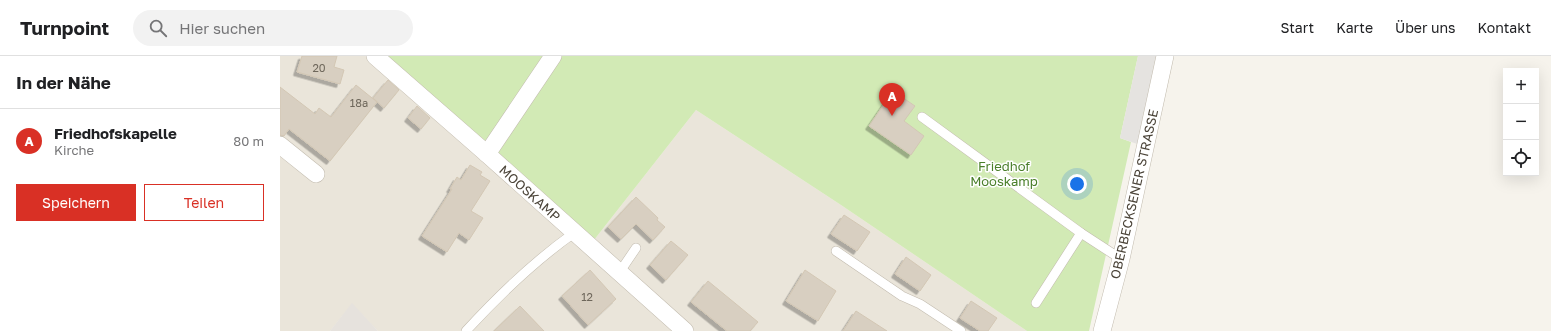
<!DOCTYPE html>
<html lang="de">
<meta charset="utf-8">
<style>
:root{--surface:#fff;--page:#f2f2f2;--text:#202124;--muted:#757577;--line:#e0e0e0;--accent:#d93025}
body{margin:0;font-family:"Golos Text",sans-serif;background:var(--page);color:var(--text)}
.controls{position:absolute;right:12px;top:12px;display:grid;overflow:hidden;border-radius:0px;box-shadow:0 4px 16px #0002}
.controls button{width:36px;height:36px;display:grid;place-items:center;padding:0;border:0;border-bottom:1px solid var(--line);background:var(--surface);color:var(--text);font:20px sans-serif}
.you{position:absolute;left:797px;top:128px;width:14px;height:14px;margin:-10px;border:3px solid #fff;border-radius:50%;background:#1a73e8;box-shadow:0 0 0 6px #1a73e833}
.badge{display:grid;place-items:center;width:26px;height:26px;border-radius:50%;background:var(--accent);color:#fff;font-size:13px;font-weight:700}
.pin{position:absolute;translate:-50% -33px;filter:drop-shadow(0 1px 2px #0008)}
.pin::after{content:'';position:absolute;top:21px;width:14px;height:12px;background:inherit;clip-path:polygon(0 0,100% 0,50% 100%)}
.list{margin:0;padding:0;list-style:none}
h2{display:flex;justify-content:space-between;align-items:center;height:52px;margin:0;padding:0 16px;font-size:17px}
h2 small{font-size:13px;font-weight:400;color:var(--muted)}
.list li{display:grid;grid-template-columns:26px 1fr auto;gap:12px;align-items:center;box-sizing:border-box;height:64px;padding:0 16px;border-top:1px solid var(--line)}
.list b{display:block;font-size:15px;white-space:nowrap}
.list p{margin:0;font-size:13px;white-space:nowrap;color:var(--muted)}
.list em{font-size:13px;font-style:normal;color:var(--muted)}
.actions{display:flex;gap:8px;padding:12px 16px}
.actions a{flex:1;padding:9px 0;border:1px solid var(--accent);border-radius:0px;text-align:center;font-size:14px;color:var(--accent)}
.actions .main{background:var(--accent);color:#fff}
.icon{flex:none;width:22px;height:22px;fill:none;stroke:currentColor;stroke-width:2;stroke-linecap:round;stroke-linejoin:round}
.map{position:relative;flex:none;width:1271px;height:275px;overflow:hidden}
header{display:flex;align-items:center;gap:24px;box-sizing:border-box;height:56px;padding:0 20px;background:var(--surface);border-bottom:1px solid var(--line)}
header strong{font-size:19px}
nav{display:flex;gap:22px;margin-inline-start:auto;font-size:14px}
.search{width:280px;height:36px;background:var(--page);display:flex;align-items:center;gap:10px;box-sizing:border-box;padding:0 14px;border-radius:22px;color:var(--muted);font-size:15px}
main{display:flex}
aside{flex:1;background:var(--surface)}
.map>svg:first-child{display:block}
.residential{fill:#eae5da}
.industrial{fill:#e6e2dd}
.green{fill:#d2eab5}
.parking{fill:#e5e3e0}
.building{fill:#d8cfc1;stroke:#d3c7b4;filter:url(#shadow)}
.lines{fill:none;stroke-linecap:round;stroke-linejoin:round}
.lane-casing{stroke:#c2bbae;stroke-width:10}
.street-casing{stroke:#c2bbae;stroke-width:18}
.lane{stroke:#fff;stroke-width:9}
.street{stroke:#fff;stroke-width:17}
.labels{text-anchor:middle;stroke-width:3;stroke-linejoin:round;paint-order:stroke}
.number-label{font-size:11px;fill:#6e675b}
.park-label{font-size:13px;fill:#4a7f2a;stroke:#fff}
.street-label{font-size:13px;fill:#4b4439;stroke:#fff}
</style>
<header>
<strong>Turnpoint</strong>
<div class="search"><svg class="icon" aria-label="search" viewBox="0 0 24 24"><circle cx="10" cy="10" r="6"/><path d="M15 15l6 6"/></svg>Hier suchen</div>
<nav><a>Start</a><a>Karte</a><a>Über uns</a><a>Kontakt</a></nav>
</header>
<main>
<aside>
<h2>In der Nähe<small></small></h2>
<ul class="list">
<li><span class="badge">A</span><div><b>Friedhofskapelle</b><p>Kirche</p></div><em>80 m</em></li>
</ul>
<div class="actions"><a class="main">Speichern</a><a>Teilen</a></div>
</aside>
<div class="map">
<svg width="1271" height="275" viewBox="0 0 1271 275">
<defs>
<filter id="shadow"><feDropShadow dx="-3.5" dy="3.5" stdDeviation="0" flood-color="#0004"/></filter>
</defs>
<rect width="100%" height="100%" fill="#f6f3ec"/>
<polygon class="residential" points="0,0 102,0 314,184 416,54 561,149 747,275 98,275 72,248 50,275 0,275"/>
<polygon class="industrial" points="72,247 98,275 50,275"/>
<polygon class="green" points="102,0 858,0 840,82 851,86 809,275 747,275 561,149 416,54 314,184"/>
<polygon class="parking" points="858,0 882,0 863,90 840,82"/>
<g class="building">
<polygon points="22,0 57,0 54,11 64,14 60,28 17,16"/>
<polygon points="108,24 119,34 104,52 93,42"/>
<polygon points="76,29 97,46 50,105 9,73 4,80 0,79 0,31 35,58 39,52 51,61"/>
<polygon points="613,35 635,50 624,65 644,80 631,99 589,70"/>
<polygon points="137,50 150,62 141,73 128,62"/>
<polygon points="190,109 202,116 200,119 210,125 191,155 203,162 189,184 179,177 167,196 142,180 172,133 170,133 177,121 181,124"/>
<polygon points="356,141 378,162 377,164 385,171 373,184 356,168 341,183 328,171"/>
<polygon points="564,159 590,176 577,195 551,178"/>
<polygon points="391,185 408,199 386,224 370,209"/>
<polygon points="626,201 651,219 640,235 615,218"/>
<polygon points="310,214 336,243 308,269 282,240"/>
<polygon points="525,214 556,235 538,265 506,245"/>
<polygon points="428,225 478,266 470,275 447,275 411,246"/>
<polygon points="691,245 717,262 708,275 700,275 680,262"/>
<polygon points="240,250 264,275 214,275"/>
<polygon points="576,255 607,275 563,275"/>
</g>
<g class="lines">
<defs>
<g id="lane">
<polyline points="642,61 801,177 841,203"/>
<polyline points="556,195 622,240 640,248 681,275"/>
<polyline points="339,217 356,192"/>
<polyline points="756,247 801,177"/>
<path d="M186 275C220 238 253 206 294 177"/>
</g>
<g id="street">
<polyline points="95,0 207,98 405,275"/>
<polyline points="0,89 36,118"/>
<polyline points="207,98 273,0"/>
<polyline points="822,275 841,203 885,0"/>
</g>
</defs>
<use href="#lane" class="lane-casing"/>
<use href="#street" class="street-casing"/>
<use href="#lane" class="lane"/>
<use href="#street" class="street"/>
</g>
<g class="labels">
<g class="number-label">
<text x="39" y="16">20</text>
<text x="79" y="51">18a</text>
<text x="307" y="245">12</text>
</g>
<g class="park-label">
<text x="724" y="115">Friedhof<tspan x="724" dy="15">Mooskamp</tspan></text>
</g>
<g class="street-label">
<text transform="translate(250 137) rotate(42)" y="5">MOOSKAMP</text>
<text transform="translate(854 138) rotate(-77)" y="5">OBERBECKSENER STRASSE</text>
</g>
</g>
</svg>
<div class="controls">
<button>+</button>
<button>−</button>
<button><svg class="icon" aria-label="locate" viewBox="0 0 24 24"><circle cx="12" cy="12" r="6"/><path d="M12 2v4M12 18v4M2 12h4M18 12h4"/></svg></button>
</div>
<div class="you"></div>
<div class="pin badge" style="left:612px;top:60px">A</div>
</div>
</main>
